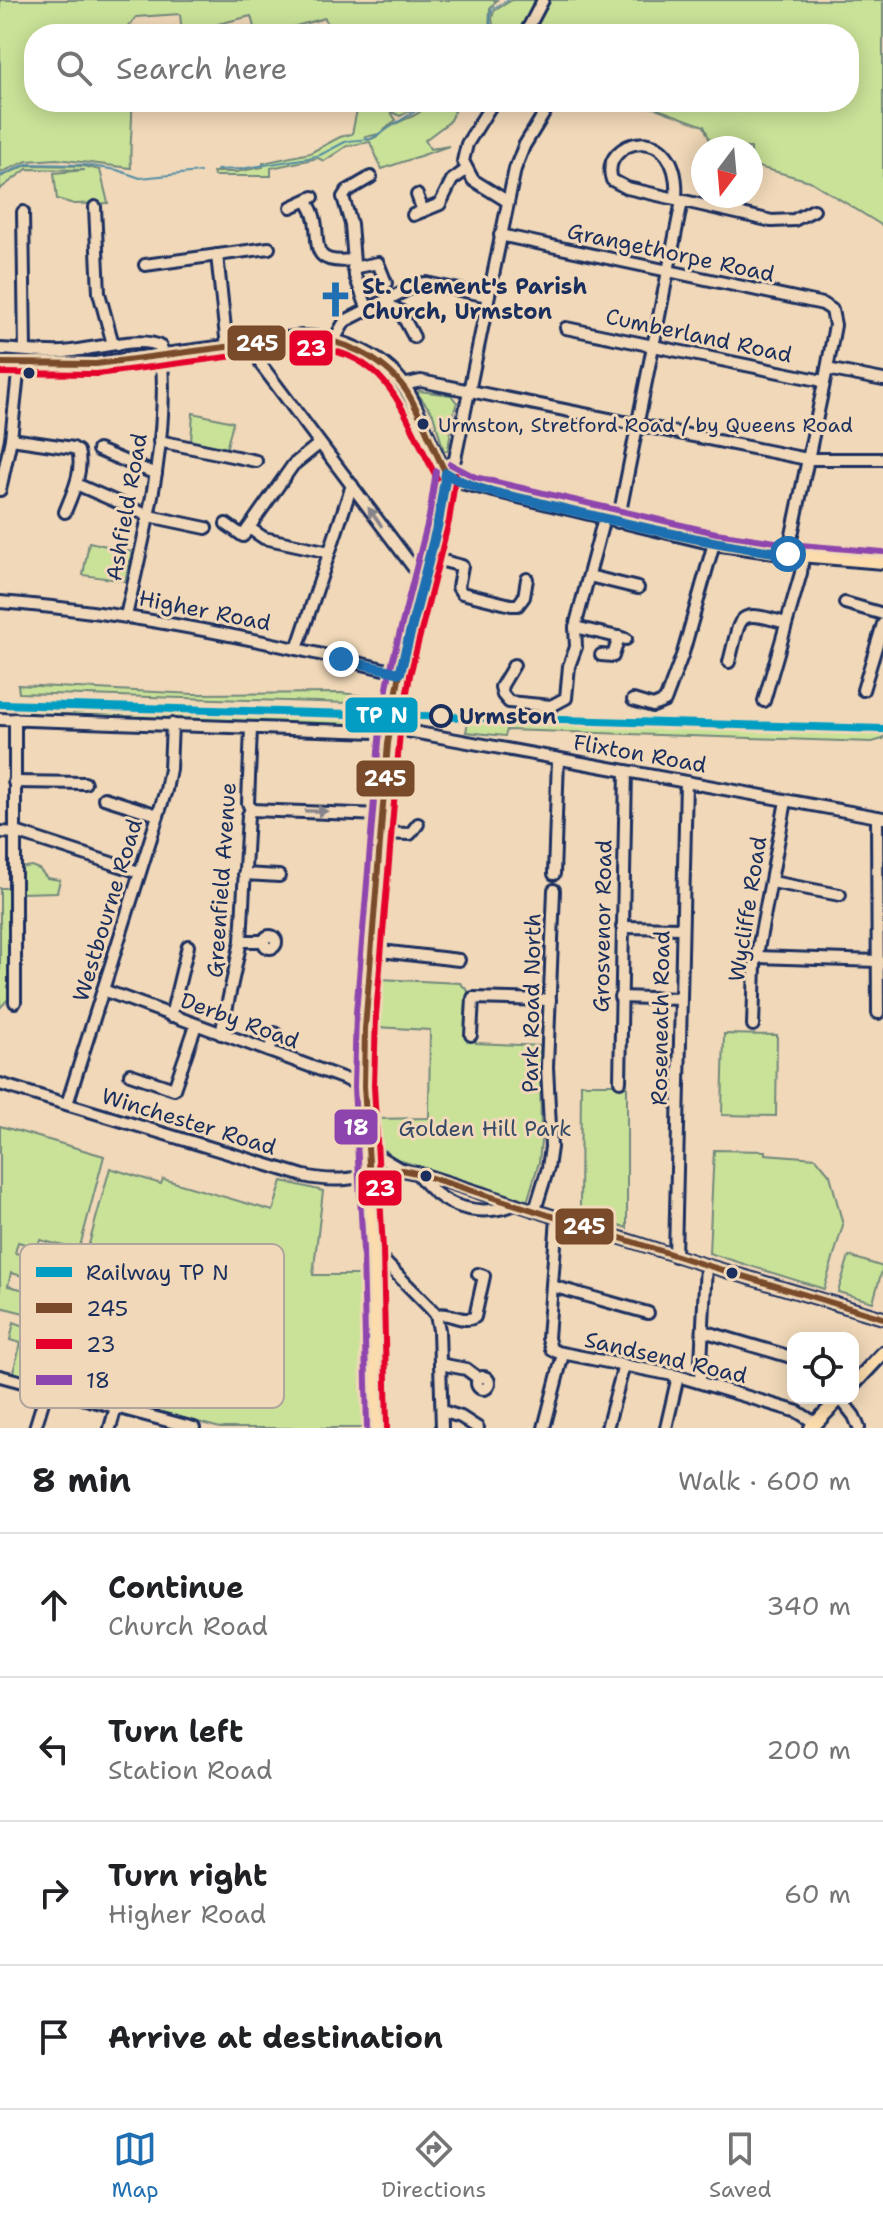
<!DOCTYPE html>
<meta charset="utf-8">
<style>
:root{--surface:#fff;--page:#f2f2f2;--text:#202124;--muted:#757577;--line:#e0e0e0;--accent:#1f6fb2}
body{margin:0;font-family:"Shantell Sans",sans-serif;background:var(--page);color:var(--text)}
.controls{position:absolute;right:24px;bottom:24px;display:grid;overflow:hidden;border-radius:16px;box-shadow:0 4px 20px #0003}
.controls button{width:72px;height:72px;display:grid;place-items:center;padding:0;border:0;border-bottom:2px solid var(--line);background:var(--surface);color:var(--text);font:40px sans-serif}
.compass{position:absolute;left:691px;top:136px;width:72px;height:72px;border-radius:50%;background:var(--surface);box-shadow:0 4px 20px #0003;rotate:196deg}
.stop{position:absolute;width:24px;height:24px;margin:-18px;border:6px solid #1f6fb2;border-radius:50%;background:#fff}
.stop.end{background:#1f6fb2;border-color:#fff;box-shadow:0 2px 8px #0008}
.list{margin:0;padding:0;list-style:none}
h2{display:flex;justify-content:space-between;align-items:center;height:104px;margin:0;padding:0 32px;font-size:34px}
h2 small{font-size:26px;font-weight:400;color:var(--muted)}
.list li{display:grid;grid-template-columns:52px 1fr auto;gap:24px;align-items:center;box-sizing:border-box;height:144px;padding:0 32px;border-top:2px solid var(--line)}
.list b{display:block;font-size:30px;white-space:nowrap}
.list p{margin:0;font-size:26px;white-space:nowrap;color:var(--muted)}
.list em{font-size:26px;font-style:normal;color:var(--muted)}
.icon{flex:none;width:44px;height:44px;fill:none;stroke:currentColor;stroke-width:2;stroke-linecap:round;stroke-linejoin:round}
.map{position:relative;flex:none;width:883px;height:1428px;overflow:hidden}
.search{position:absolute;background:var(--surface);box-shadow:0 4px 20px #0003;left:24px;right:24px;top:24px;height:88px;display:flex;align-items:center;gap:20px;box-sizing:border-box;padding:0 28px;border-radius:32px;color:var(--muted);font-size:30px}
.sheet{height:680px;background:var(--surface)}
nav{display:flex;justify-content:space-around;align-items:center;box-sizing:border-box;height:112px;border-top:2px solid var(--line);background:var(--surface);font-size:22px;color:var(--muted)}
nav a{display:grid;justify-items:center;gap:4px}
nav .on{color:var(--accent)}
.map>svg:first-child{display:block}
.green{fill:#cae298;stroke:#72887b;stroke-width:2}
.lines{fill:none;stroke-linecap:round;stroke-linejoin:round}
.stream{stroke:#558ea6;stroke-width:2}
.minor-casing{stroke:#1b2f5e;stroke-width:16}
.major-casing{stroke:#1b2f5e;stroke-width:18}
.minor{stroke:#f0d8b8;stroke-width:10}
.major{stroke:#fcdcac;stroke-width:12}
.bus-1-casing{stroke:#f0d8b8;stroke-width:12}
.bus-2-casing{stroke:#f0d8b8;stroke-width:12}
.bus-3-casing{stroke:#f0d8b8;stroke-width:12}
.bus-1{stroke:#7a4b2a;stroke-width:6}
.bus-2{stroke:#e4002b;stroke-width:6}
.bus-3{stroke:#8e44ad;stroke-width:6}
.rail-1-casing{stroke:#f0d8b8;stroke-width:14}
.rail-1{stroke:#039dc3;stroke-width:8}
.oneway{fill:#86848b}
.route{stroke:#1f6fb2;stroke-width:10}
.bus-dot{fill:#1b2f5e;stroke:#f0d8b8;stroke-width:3}
.stop-dot{fill:#f0d8b8;stroke:#1b2f5e;stroke-width:4}
.labels{text-anchor:middle;stroke-width:6;stroke-linejoin:round;paint-order:stroke}
.bus-label{font-size:20px;fill:#1b2f5e;stroke:#f0d8b8;text-anchor:start}
.street-label{font-size:22px;fill:#1b2f5e;stroke:#f0d8b8}
.poi-label{font-size:22px;font-weight:bold;fill:#1b2f5e;stroke:#f0d8b8;text-anchor:start}
.stop-label{font-size:22px;font-weight:bold;fill:#1b2f5e;stroke:#f0d8b8;text-anchor:start}
.park-label{font-size:22px;fill:#354a67;stroke:#f0d8b8}
.key{fill:#f0d8b8;stroke:#b0a59d;stroke-width:2}
.key-label{font-size:22px;fill:#1b2f5e}
.line-badge{stroke:#f0d8b8;stroke-width:3}
.badge-label{font-size:22px;text-anchor:middle;font-weight:bold;fill:#fff}
</style>
<div class="map">
<svg width="883" height="1428" viewBox="0 0 883 1428">
<rect width="100%" height="100%" fill="#f0d8b8"/>
<filter id="ink" filterUnits="userSpaceOnUse"><feTurbulence type="fractalNoise" baseFrequency=".0125" numOctaves="2"/><feDisplacementMap in="SourceGraphic" scale="16" xChannelSelector="R" yChannelSelector="G"/><feConvolveMatrix kernelMatrix="1 2 1 2 8 2 1 2 1" color-interpolation-filters="sRGB"/></filter>
<g filter="url(#ink)">
<g class="green">
<path d="M0 0H497L490 8 489 34H331L325 18 267 34H256L251 16 218 24 220 33 215 34H182L180 14 136 17 122 34H34V102H132C133 125 129 145 131 168L57 159 27 161 0 173Z"/>
<polygon points="512,0 539,0 522,34 494,34 492,18 494,11"/>
<polygon points="549,0 883,0 883,226 810,181 751,165 751,148 713,148 704,126 655,108 618,102 849,102 849,34 533,34"/>
<path d="M354 102H422L417 108 400 116 390 111 396 120 379 134 365 137 368 140C383 136 385 128 397 123 411 116 419 116 430 102H459L449 122 425 140 430 149 449 146 382 169 370 142 347 146 324 161 318 158 271 168V176H214L213 172H236L263 167V163L310 153 340 137 352 134 357 110Z"/>
<polygon points="27,165 83,166 100,170 108,203 74,204 57,199 54,173 85,170 27,169 0,189 0,177"/>
<polygon points="419,391 451,395 457,403 453,414 448,450 444,451 433,414 418,394"/>
<polygon points="193,413 233,422 226,450 191,442"/>
<polygon points="89,542 132,552 125,581 83,575"/>
<polygon points="18,685 194,694 341,693 385,698 382,704 19,693"/>
<polygon points="19,706 367,717 381,716 378,724 372,725 23,716"/>
<polygon points="528,720 883,732 883,739 872,742 507,730 505,736 466,732 468,722 527,724"/>
<polygon points="31,866 39,869 47,878 60,880 57,892 20,893 20,868"/>
<polygon points="0,888 9,888 10,997 0,1008"/>
<polygon points="379,979 460,983 468,991 466,1034 476,1035 476,1043 540,1046 541,1141 539,1162 527,1202 396,1159 379,1146 374,1119 429,1118 430,1030 376,1027"/>
<polygon points="724,1034 777,1035 776,1116 722,1115"/>
<polygon points="581,1084 627,1084 627,1228 580,1210"/>
<polygon points="0,1126 104,1156 79,1250 40,1240 37,1247 18,1242 15,1253 43,1260 42,1264 46,1266 42,1281 11,1273 8,1286 34,1292 33,1295 37,1296 32,1315 0,1307"/>
<polygon points="714,1150 765,1151 765,1154 816,1158 830,1175 843,1225 824,1289 709,1253"/>
<polygon points="110,1168 161,1184 163,1179 273,1211 282,1181 323,1191 313,1275 365,1275 369,1428 220,1428 51,1382"/>
<polygon points="849,1256 883,1267 873,1302 838,1292"/>
<polygon points="66,1303 46,1382 13,1372 21,1343 10,1340 14,1322 35,1330 37,1327 52,1331 59,1308"/>
</g>
<g class="lines">
<g class="stream">
<polyline points="491,34 490,18 492,9 508,0"/>
<polyline points="217,170 241,169 308,158 320,155 347,141 371,139 414,112 424,102"/>
<polyline points="0,176 27,164 84,165 117,170 140,178 200,172"/>
</g>
<defs>
<g id="minor">
<polyline points="525,34 543,0"/>
<polyline points="493,102 467,144 463,161 473,180 507,201"/>
<polyline points="417,195 423,211"/>
<path d="M676 199C682 117 598 139 612 180L627 188 772 221 794 220 814 210"/>
<path d="M307 202C329 232 298 266 352 260"/>
<polyline points="95,207 99,293 113,344"/>
<polyline points="291,207 313,197"/>
<polyline points="23,212 25,350"/>
<polyline points="413,215 440,204 452,180 466,170"/>
<polyline points="500,235 823,304 832,310 835,325 827,369 788,554"/>
<polyline points="217,255 227,347"/>
<polyline points="145,265 269,248"/>
<polyline points="353,268 378,263 386,283"/>
<polyline points="387,299 391,306 400,311 414,337"/>
<polyline points="368,310 355,276 351,224 343,197 347,191 371,177"/>
<polyline points="566,328 823,381"/>
<polyline points="334,340 345,321 418,284 426,283 488,296"/>
<polyline points="254,343 262,366 422,579"/>
<path d="M0 349C21 350 42 353 63 352 86 351 143 334 161 347 170 438 146 528 126 616"/>
<polyline points="827,369 883,380"/>
<polyline points="403,385 421,381 807,459 883,459"/>
<path d="M11 439 73 448 78 451C84 471 72 494 65 512"/>
<polyline points="159,441 256,461"/>
<polyline points="98,450 156,474"/>
<polyline points="446,473 455,459 515,169 524,146 551,102"/>
<polyline points="76,484 149,516 206,528"/>
<polyline points="0,490 11,439 19,364"/>
<polyline points="618,522 682,201"/>
<polyline points="226,524 243,536 293,465 319,444"/>
<polyline points="249,528 264,538 329,552"/>
<polyline points="428,557 462,566 458,587 462,593 511,605 518,605 524,597 527,579"/>
<polyline points="589,576 638,588"/>
<path d="M0 602C136 613 267 641 400 673"/>
<polyline points="845,603 883,614"/>
<polyline points="575,627 626,639"/>
<polyline points="297,649 352,485"/>
<polyline points="601,655 613,656 619,637"/>
<path d="M729 662C742 613 735 609 786 623"/>
<polyline points="514,665 501,687 503,695 509,702 551,706 566,698 569,666 576,647 575,627 604,518"/>
<polyline points="863,690 883,624"/>
<polyline points="633,700 653,706 665,701 683,653 714,543"/>
<polyline points="764,701 801,573 803,556"/>
<polyline points="0,719 376,732 402,730 883,818"/>
<polyline points="14,782 85,783"/>
<polyline points="104,798 158,815"/>
<polyline points="251,810 382,815"/>
<polyline points="877,817 878,1013"/>
<polyline points="0,832 19,833 139,872"/>
<polyline points="381,833 410,834 418,824"/>
<polyline points="244,874 279,876"/>
<polyline points="554,874 558,759"/>
<polyline points="772,882 840,895"/>
<polyline points="622,927 682,928"/>
<circle cx="270" cy="942" r="6"/>
<polyline points="241,941 264,941"/>
<polyline points="372,950 459,960"/>
<polyline points="757,957 878,961"/>
<polyline points="103,990 364,1086"/>
<polyline points="620,997 680,999"/>
<polyline points="15,1002 15,719"/>
<polyline points="171,1016 188,946"/>
<polyline points="753,1025 755,965 786,801"/>
<polyline points="221,1034 241,941 248,815 251,810 248,803 251,728"/>
<polyline points="471,1035 473,998 550,1000"/>
<polyline points="269,1051 275,1033"/>
<polyline points="130,1074 174,1089 196,1025"/>
<polyline points="620,1081 626,771"/>
<path d="M0 1084 304 1176C344 1185 364 1175 402 1170"/>
<polyline points="67,1104 166,790 170,769 172,724"/>
<polyline points="368,1150 402,1170 431,1177 699,1263 883,1318"/>
<path d="M417 1173C441 1207 477 1219 516 1204"/>
<polyline points="535,1210 548,1168 551,1147 547,1067 554,890"/>
<polyline points="557,1218 548,1338 551,1349 557,1352 678,1376 798,1412 815,1423"/>
<polyline points="373,1250 430,1308 436,1315 439,1330 442,1428"/>
<polyline points="675,1256 686,782"/>
<polyline points="552,1286 648,1313"/>
<path d="M436 1315C450 1311 462 1324 475 1317L484 1276 478 1274"/>
<polyline points="703,1331 791,1357"/>
<polyline points="440,1364 466,1369 478,1378"/>
<polyline points="0,1376 194,1428"/>
<circle cx="483" cy="1383" r="6"/>
<polyline points="700,1382 706,1265"/>
<polyline points="840,1398 854,1416 859,1428"/>
<polyline points="442,1411 461,1417 478,1428"/>
<polyline points="35,1428 47,1389"/>
<polyline points="110,1428 116,1407"/>
<polyline points="544,1428 563,1354"/>
<polyline points="607,1428 624,1365"/>
<polyline points="666,1428 678,1376"/>
</g>
<g id="major">
<path d="M0 363 96 364 302 337C339 337 389 357 408 393 421 417 429 443 442 467L446 473 461 482 714 543 788 554 883 562"/>
<polyline points="853,1385 883,1353"/>
<polyline points="377,1428 373,1250 364,1086 366,1014 390,731 400,673 439,519 446,473"/>
<polyline points="811,1428 840,1398"/>
</g>
</defs>
<use href="#minor" class="minor-casing"/>
<use href="#major" class="major-casing"/>
<use href="#minor" class="minor"/>
<use href="#major" class="major"/>
<defs>
<g id="bus-1">
<path d="M0 363 96 364 302 337C340 338 382 357 405 389 422 414 431 446 446 473"/>
<polyline points="446,473 439,519 400,673 388,743 365,1029 364,1086 370,1178 402,1170 416,1173 699,1263 883,1318"/>
</g>
<g id="bus-2">
<path d="M0 373 97 374 303 347C392 349 402 415 437 478"/>
<polyline points="387,1428 383,1250 374,1086 376,1015 400,732 410,675 449,521 456,475"/>
</g>
<g id="bus-3">
<polyline points="450,464 475,477 716,533 789,544 883,552"/>
<polyline points="367,1428 363,1250 354,1087 356,1013 380,729 390,671 429,517 436,471"/>
</g>
</defs>
<use href="#bus-1" class="bus-1-casing"/>
<use href="#bus-2" class="bus-2-casing"/>
<use href="#bus-3" class="bus-3-casing"/>
<use href="#bus-1" class="bus-1"/>
<use href="#bus-2" class="bus-2"/>
<use href="#bus-3" class="bus-3"/>
<defs>
<polyline id="rail-1" points="0,704 883,729"/>
</defs>
<use href="#rail-1" class="rail-1-casing"/>
<use href="#rail-1" class="rail-1"/>
</g>
<defs><path id="oneway-solid" d="M-6-.8H1V-3.2L6.5 0L1 3.2V.8H-6Z" transform="scale(2)"/></defs>
<g class="oneway">
<use href="#oneway-solid" transform="translate(375 517) rotate(-126)"/>
<use href="#oneway-solid" transform="translate(316 811) rotate(1)"/>
</g>
</g>
<g class="lines" filter="url(#ink)">
<path class="route" d="M341 659 400 673 438 523 446 473C473 491 509 495 540 503 622 523 704 543 788 554"/>
</g>
<defs>
<symbol id="church-bare" viewBox="-9 -9 18 18"><path d="M-1.2-6h2.4v3.5h3.3v2.4h-3.3V6h-2.4V-.1h-3.3v-2.4h3.3Z" fill="#1f6fb2" stroke="#f0d8b8" stroke-width="2.5" paint-order="stroke"/></symbol>
</defs>
<g fill-rule="evenodd">
<use href="#church-bare" x="310" y="274" width="51" height="51"/>
</g>
<g class="bus-dot">
<circle cx="29" cy="373" r="7"/>
<circle cx="423" cy="424" r="7"/>
<circle cx="426" cy="1176" r="7"/>
<circle cx="732" cy="1273" r="7"/>
</g>
<circle class="stop-dot" cx="441" cy="716" r="10"/>
<g class="labels">
<g class="bus-label">
<text x="438" y="432">Urmston, Stretford Road / by Queens Road</text>
</g>
<g class="street-label">
<text transform="translate(671 252) rotate(12)" y="8">Grangethorpe Road</text>
<text transform="translate(699 335) rotate(12)" y="8">Cumberland Road</text>
<text transform="translate(126 507) rotate(-80)" y="8">Ashfield Road</text>
<text transform="translate(205 610) rotate(11)" y="8">Higher Road</text>
<text transform="translate(640 753) rotate(10)" y="8">Flixton Road</text>
<text transform="translate(221 880) rotate(-86)" y="8">Greenfield Avenue</text>
<text transform="translate(747 909) rotate(-81)" y="8">Wycliffe Road</text>
<text transform="translate(107 910) rotate(-73)" y="8">Westbourne Road</text>
<text transform="translate(602 926) rotate(-89)" y="8">Grosvenor Road</text>
<text transform="translate(531 1003) rotate(-89)" y="8">Park Road North</text>
<text transform="translate(660 1018) rotate(-89)" y="8">Roseneath Road</text>
<text transform="translate(240 1020) rotate(20)" y="8">Derby Road</text>
<text transform="translate(189 1121) rotate(17)" y="8">Winchester Road</text>
<text transform="translate(666 1357) rotate(13)" y="8">Sandsend Road</text>
</g>
<g class="poi-label">
<text x="362" y="294">St. Clement's Parish<tspan x="362" dy="25">Church, Urmston</tspan></text>
</g>
<g class="stop-label">
<text x="459" y="724">Urmston</text>
</g>
<g class="park-label">
<text x="485" y="1136">Golden Hill Park</text>
</g>
</g>
<rect x="20" y="1244" width="264" height="164" rx="12" class="key"/>
<rect x="36" y="1267" width="36" height="10" fill="#039dc3"/>
<rect x="36" y="1303" width="36" height="10" fill="#7a4b2a"/>
<rect x="36" y="1339" width="36" height="10" fill="#e4002b"/>
<rect x="36" y="1375" width="36" height="10" fill="#8e44ad"/>
<g class="key-label">
<text x="86" y="1280">Railway TP N</text>
<text x="86" y="1316">245</text>
<text x="86" y="1352">23</text>
<text x="86" y="1388">18</text>
</g>
<g class="line-badge">
<rect x="226" y="324" width="61" height="38" rx="8" fill="#7a4b2a"/>
<rect x="288" y="329" width="46" height="38" rx="8" fill="#e4002b"/>
<rect x="344" y="696" width="75" height="38" rx="8" fill="#039dc3"/>
<rect x="355" y="759" width="61" height="39" rx="8" fill="#7a4b2a"/>
<rect x="333" y="1108" width="46" height="38" rx="8" fill="#8e44ad"/>
<rect x="357" y="1169" width="46" height="38" rx="8" fill="#e4002b"/>
<rect x="554" y="1207" width="61" height="39" rx="8" fill="#7a4b2a"/>
</g>
<g class="badge-label">
<text x="257" y="351">245</text>
<text x="311" y="356">23</text>
<text x="382" y="723">TP N</text>
<text x="385" y="786">245</text>
<text x="356" y="1135">18</text>
<text x="380" y="1196">23</text>
<text x="584" y="1234">245</text>
</g>
</svg>
<div class="controls">
<button><svg class="icon" aria-label="locate" viewBox="0 0 24 24"><circle cx="12" cy="12" r="6"/><path d="M12 2v4M12 18v4M2 12h4M18 12h4"/></svg></button>
</div>
<svg class="compass" viewBox="-18 -18 36 36"><path d="M0-13l5 13h-10z" fill="#e53935"/><path d="M0 13l5-13h-10z" fill="#757577"/></svg>
<div class="stop" style="left:788px;top:554px"></div>
<div class="stop end" style="left:341px;top:659px"></div>
<div class="search"><svg class="icon" aria-label="search" viewBox="0 0 24 24"><circle cx="10" cy="10" r="6"/><path d="M15 15l6 6"/></svg>Search here</div>
</div>
<section class="sheet">
<h2>8 min<small>Walk · 600 m</small></h2>
<ul class="list">
<li><svg class="icon" aria-label="ahead" viewBox="0 0 24 24"><path d="M12 20V5M6 11l6-6 6 6"/></svg><div><b>Continue</b><p>Church Road</p></div><em>340 m</em></li>
<li><svg class="icon" aria-label="left" viewBox="0 0 24 24"><path d="M17 20v-9H6M10 6l-5 5 5 5"/></svg><div><b>Turn left</b><p>Station Road</p></div><em>200 m</em></li>
<li><svg class="icon" aria-label="right" viewBox="0 0 24 24"><path d="M7 20v-9h11M14 6l5 5-5 5"/></svg><div><b>Turn right</b><p>Higher Road</p></div><em>60 m</em></li>
<li><svg class="icon" aria-label="arrive" viewBox="0 0 24 24"><path d="M6 21V4h12l-3 4 3 4H6"/></svg><div><b>Arrive at destination</b></div></li>
</ul>
</section>
<nav>
<a class="on"><svg class="icon" aria-label="map" viewBox="0 0 24 24"><path d="M3 6l6-2 6 2 6-2v14l-6 2-6-2-6 2zM9 4v14M15 6v14"/></svg>Map</a>
<a><svg class="icon" aria-label="directions" viewBox="0 0 24 24"><path d="M12 3l9 9-9 9-9-9zM9 14v-3h6M13 9l2 2-2 2"/></svg>Directions</a>
<a><svg class="icon" aria-label="saved" viewBox="0 0 24 24"><path d="M7 4h10v16l-5-4-5 4z"/></svg>Saved</a>
</nav>
